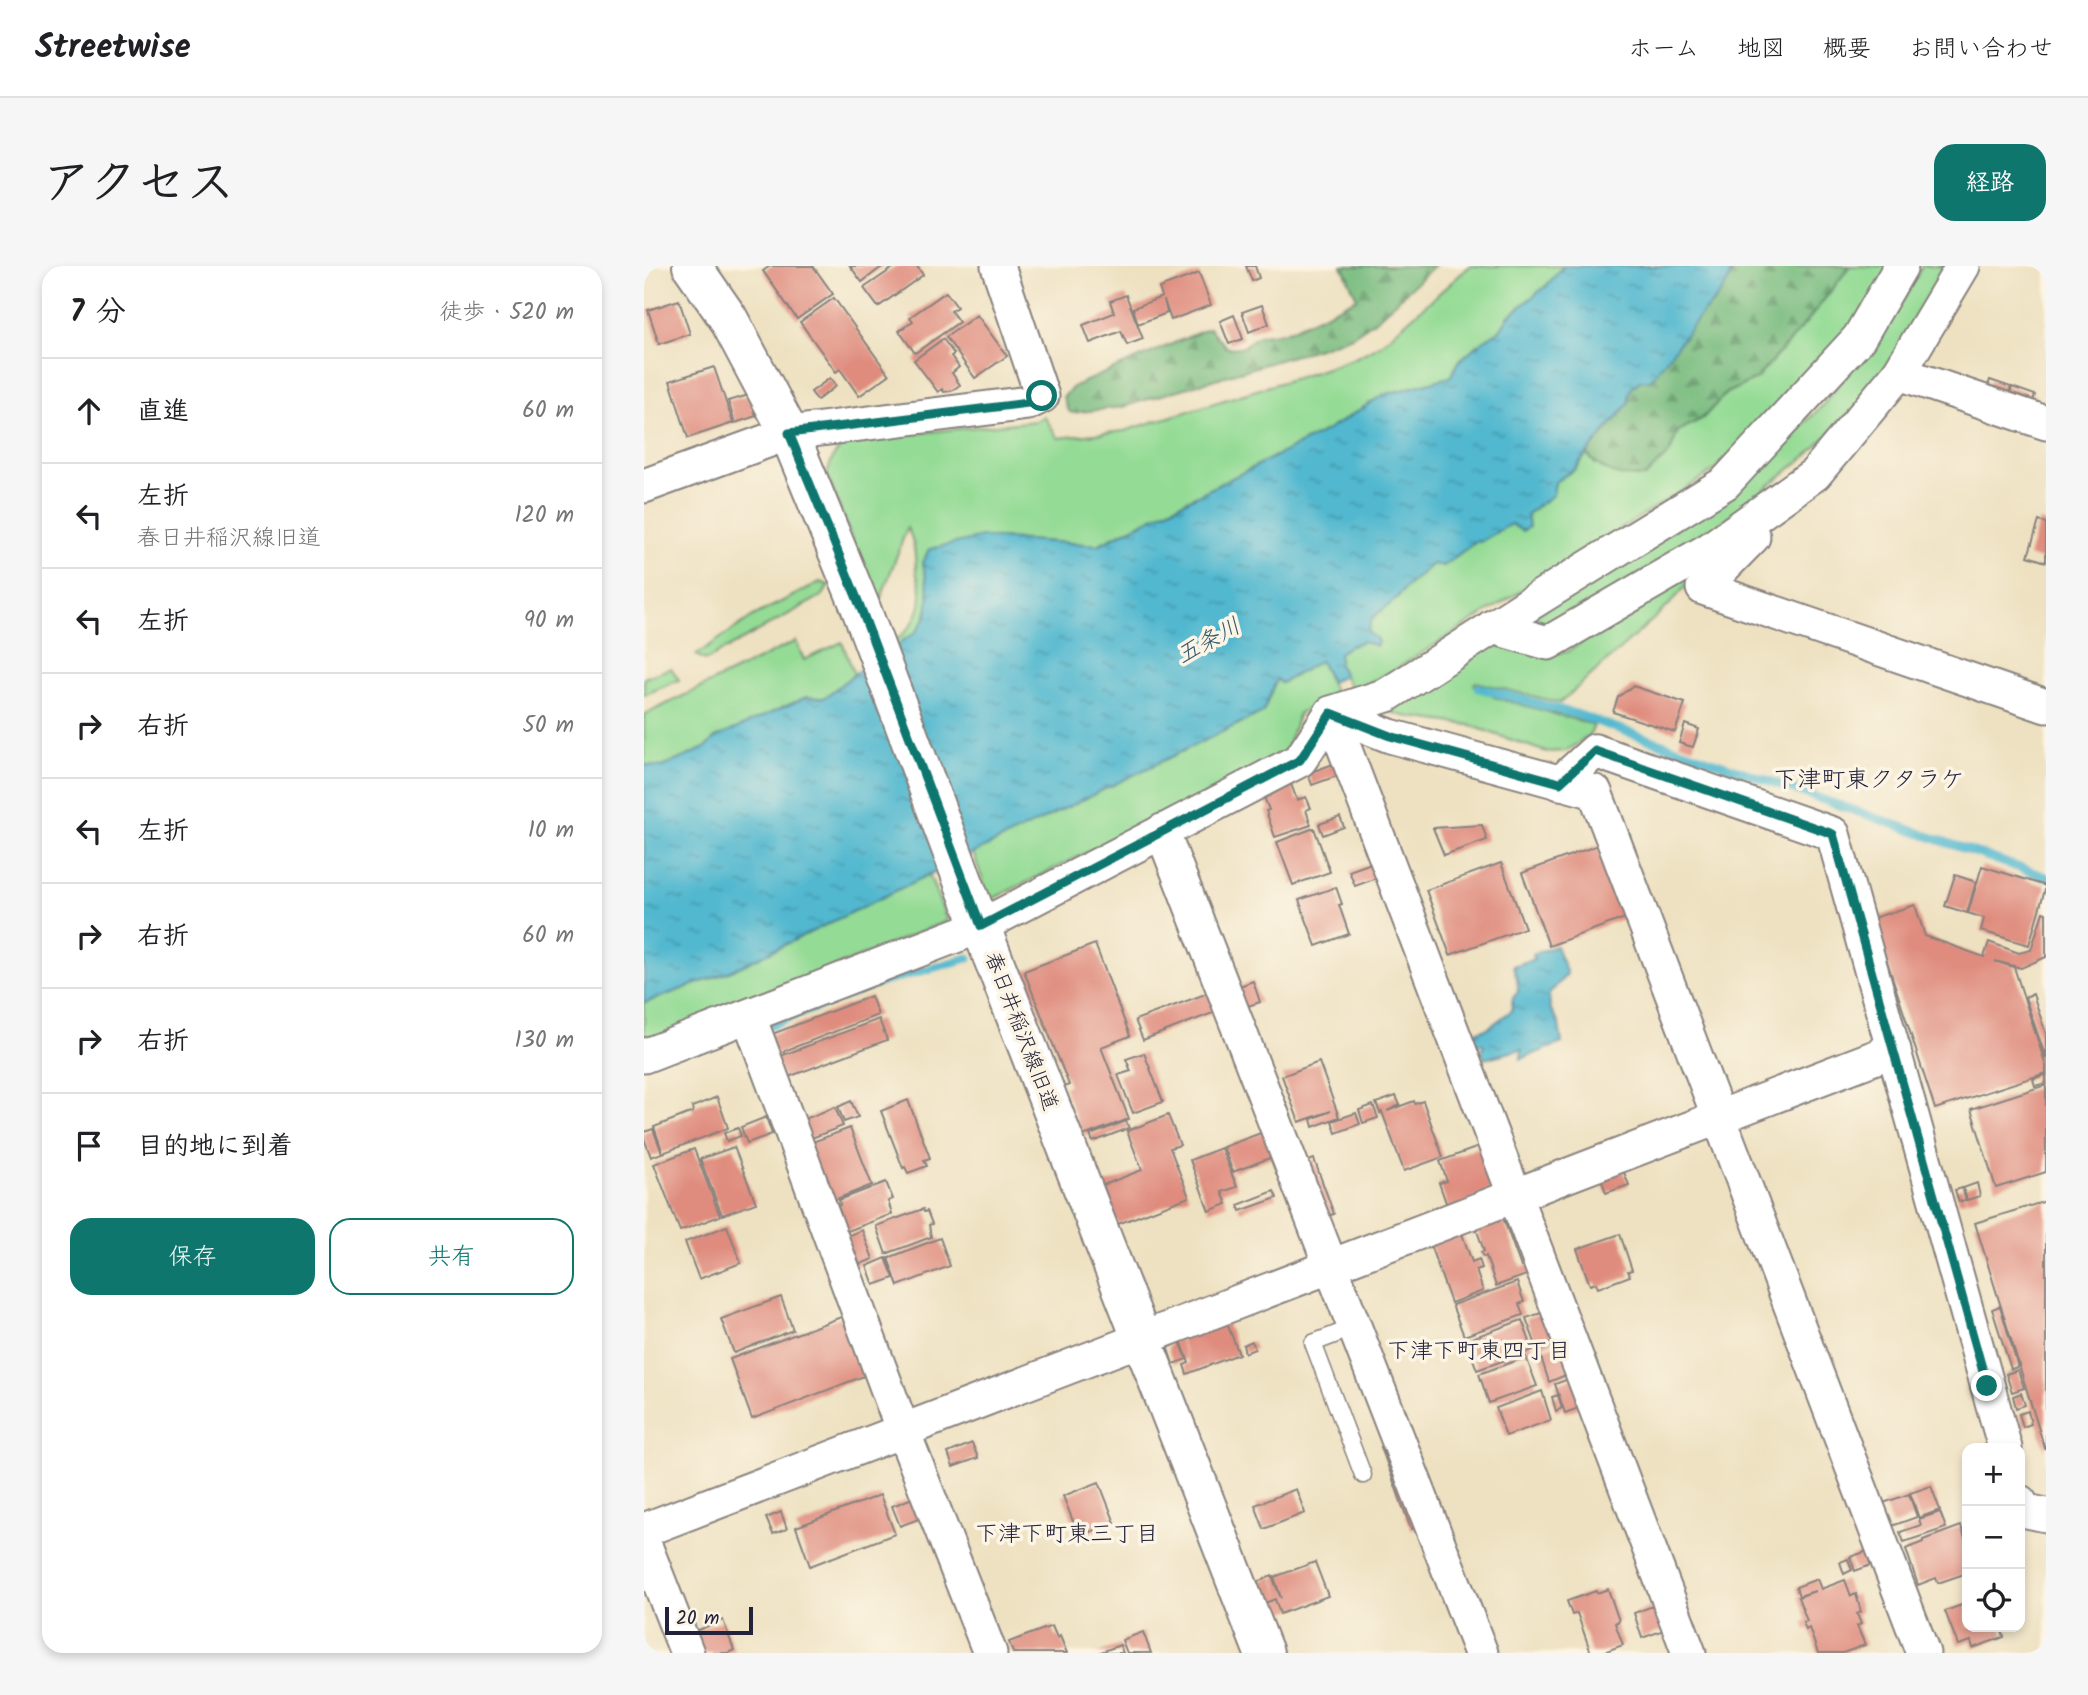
<!DOCTYPE html>
<html lang="ja">
<meta charset="utf-8">
<style>
:root{--surface:#fff;--page:#f6f6f6;--text:#202124;--muted:#757577;--line:#e0e0e0;--accent:#0f766e}
body{margin:0;font-family:Kalam,"Klee One",sans-serif;background:var(--page);color:var(--text)}
.controls{position:absolute;right:21px;bottom:21px;display:grid;overflow:hidden;border-radius:14px;box-shadow:0 4px 10px #0003}
.controls button{width:63px;height:63px;display:grid;place-items:center;padding:0;border:0;border-bottom:2px solid var(--line);background:var(--surface);color:var(--text);font:35px sans-serif}
.scale{position:absolute;left:21px;bottom:18px;width:88px;box-sizing:border-box;padding-left:7px;border:4px solid #22223b;border-top:0;font-size:19px;line-height:24px;white-space:nowrap;color:#22223b;-webkit-text-stroke:5px #fcf5e5;paint-order:stroke}
.stop{position:absolute;width:21px;height:21px;margin:-16px;border:5px solid #0f766e;border-radius:50%;background:#fff}
.stop.end{background:#0f766e;border-color:#fff;box-shadow:0 2px 7px #0008}
.list{margin:0;padding:0;list-style:none}
h2{display:flex;justify-content:space-between;align-items:center;height:91px;margin:0;padding:0 28px;font-size:30px}
h2 small{font-size:23px;font-weight:400;color:var(--muted)}
.list li{display:grid;grid-template-columns:46px 1fr auto;gap:21px;align-items:center;box-sizing:border-box;height:105px;padding:0 28px;border-top:2px solid var(--line)}
.list b{display:block;font-size:26px;white-space:nowrap}
.list p{margin:0;font-size:23px;white-space:nowrap;color:var(--muted)}
.list em{font-size:23px;font-style:normal;color:var(--muted)}
.actions{display:flex;gap:14px;padding:21px 28px}
.actions a{flex:1;padding:16px 0;border:2px solid var(--accent);border-radius:21px;text-align:center;font-size:24px;color:var(--accent)}
.actions .main{background:var(--accent);color:#fff}
.icon{flex:none;width:38px;height:38px;fill:none;stroke:currentColor;stroke-width:2;stroke-linecap:round;stroke-linejoin:round}
.map{position:relative;flex:none;width:1402px;height:1387px;overflow:hidden;border-radius:21px}
header{display:flex;align-items:center;gap:42px;box-sizing:border-box;height:98px;padding:0 35px;background:var(--surface);border-bottom:2px solid var(--line)}
header strong{font-size:33px}
nav{display:flex;gap:38px;margin-inline-start:auto;font-size:24px}
.intro{display:flex;align-items:center;justify-content:space-between;box-sizing:border-box;height:168px;padding:0 42px}
h1{margin:0;font-size:49px}
.button{padding:18px 32px;border-radius:21px;background:var(--accent);color:#fff;font-size:24px;font-weight:700}
main{display:flex;gap:42px;padding:0 42px}
aside{flex:1;background:var(--surface);border-radius:21px;box-shadow:0 4px 10px #0003}
.map>svg:first-child{display:block}
.green{fill:#94db95;stroke:#5b7e68;stroke-width:2}
.forest{fill:url(#forest-firs);stroke:#4c6e5c;stroke-width:2}
.water{fill:url(#water-ripples);stroke:#3a6d85;stroke-width:2}
.lines{fill:none;stroke-linecap:round;stroke-linejoin:round}
.stream{stroke:#51b8cf;stroke-width:9}
.building{fill:#df8c7e}
.service-casing{stroke:#88827e;stroke-width:19}
.minor-casing{stroke:#88827e;stroke-width:37}
.tertiary-casing{stroke:#88827e;stroke-width:42}
.service{stroke:#fff;stroke-width:16}
.minor{stroke:#fff;stroke-width:33}
.tertiary{stroke:#fff;stroke-width:38}
.route{stroke:#0f766e;stroke-width:9}
.labels{text-anchor:middle;stroke-width:7;stroke-linejoin:round;paint-order:stroke}
.street-label{font-size:21px;fill:#22223b;stroke:#fcf5e5}
.water-label{font-size:23px;font-style:italic;fill:#32566f;stroke:#fcf5e5}
.neighbourhood-label{font-size:23px;fill:#22223b;stroke:#fcf5e5}
.quarter-label{font-size:24px;fill:#22223b;stroke:#fcf5e5}
</style>
<header>
<strong>Streetwise</strong>
<nav><a>ホーム</a><a>地図</a><a>概要</a><a>お問い合わせ</a></nav>
</header>
<div class="intro"><h1>アクセス</h1><a class="button">経路</a></div>
<main>
<aside>
<h2>7 分<small>徒歩 · 520 m</small></h2>
<ul class="list">
<li><svg class="icon" aria-label="ahead" viewBox="0 0 24 24"><path d="M12 20V5M6 11l6-6 6 6"/></svg><div><b>直進</b></div><em>60 m</em></li>
<li><svg class="icon" aria-label="left" viewBox="0 0 24 24"><path d="M17 20v-9H6M10 6l-5 5 5 5"/></svg><div><b>左折</b><p>春日井稲沢線旧道</p></div><em>120 m</em></li>
<li><svg class="icon" aria-label="left" viewBox="0 0 24 24"><path d="M17 20v-9H6M10 6l-5 5 5 5"/></svg><div><b>左折</b></div><em>90 m</em></li>
<li><svg class="icon" aria-label="right" viewBox="0 0 24 24"><path d="M7 20v-9h11M14 6l5 5-5 5"/></svg><div><b>右折</b></div><em>50 m</em></li>
<li><svg class="icon" aria-label="left" viewBox="0 0 24 24"><path d="M17 20v-9H6M10 6l-5 5 5 5"/></svg><div><b>左折</b></div><em>10 m</em></li>
<li><svg class="icon" aria-label="right" viewBox="0 0 24 24"><path d="M7 20v-9h11M14 6l5 5-5 5"/></svg><div><b>右折</b></div><em>60 m</em></li>
<li><svg class="icon" aria-label="right" viewBox="0 0 24 24"><path d="M7 20v-9h11M14 6l5 5-5 5"/></svg><div><b>右折</b></div><em>130 m</em></li>
<li><svg class="icon" aria-label="arrive" viewBox="0 0 24 24"><path d="M6 21V4h12l-3 4 3 4H6"/></svg><div><b>目的地に到着</b></div></li>
</ul>
<div class="actions"><a class="main">保存</a><a>共有</a></div>
</aside>
<div class="map">
<svg width="1402" height="1387" viewBox="0 0 1402 1387">
<defs>
<pattern id="forest-firs" width="22" height="20" patternUnits="userSpaceOnUse" patternTransform="scale(1.75)"><rect width="22" height="20" fill="#77bb7e"/><path d="M5 1l3.5 6h-7zM16 11l3.5 6h-7z" fill="#619868"/></pattern>
<pattern id="water-ripples" width="26" height="14" patternUnits="userSpaceOnUse" patternTransform="scale(1.75)"><rect width="26" height="14" fill="#51b8cf"/><path d="M2 4q2-2 4 0t4 0M15 11q2-2 4 0t4 0" fill="none" stroke="#4395a9"/></pattern>
</defs>
<rect width="100%" height="100%" fill="#fcf5e5"/>
<filter id="ink" filterUnits="userSpaceOnUse"><feTurbulence type="fractalNoise" baseFrequency=".0143" numOctaves="2"/><feDisplacementMap in="SourceGraphic" scale="14" xChannelSelector="R" yChannelSelector="G"/><feConvolveMatrix kernelMatrix="1 2 1 2 8 2 1 2 1" color-interpolation-filters="sRGB"/></filter>
<filter id="wash" filterUnits="userSpaceOnUse"><feTurbulence type="fractalNoise" baseFrequency=".00686" numOctaves="4" result="noise"/><feDisplacementMap in="SourceGraphic" scale="28" xChannelSelector="R" yChannelSelector="G"/><feGaussianBlur stdDeviation="1.57" result="paint"/><feColorMatrix in="noise" values="0 0 0 0 0 0 0 0 0 0 0 0 0 0 0 0 0 1.4 0 .05"/><feComposite in="paint" operator="in"/></filter>
<g filter="url(#wash)">
<rect width="100%" height="100%" fill="#eee1c1"/>
<g class="green">
<path d="M826 0H920L902 20 865 50 855 65 836 77 816 94 806 111 739 129 682 165 453 279 338 271 279 297C285 319 290 348 272 366 264 374 258 375 251 385L249 376C266 364 278 349 277 326 277 319 273 312 272 304 271 289 271 275 263 262L237 332 231 335 183 208C189 187 193 181 214 173L392 155 400 150 414 172 480 165 671 106 711 92 736 79Z"/>
<polygon points="1206,0 1249,0 1187,93 1071,204 747,406 707,425 695,399 695,387 704,381 719,375 728,352 750,335 761,322 788,298 799,300 833,275 836,276 883,248 909,229 911,216 930,204 943,188 952,199 1026,186 1034,165 1059,152 1082,127 1112,113 1165,53"/>
<polygon points="1278,0 1307,0 1225,128 1165,188 1077,257 913,360 897,358 890,350 1090,226 1178,140 1262,30"/>
<polygon points="1073,286 1024,340 916,437 832,416 830,418 850,431 950,459 946,469 922,485 902,486 825,459 760,450 744,445 844,376 902,388 923,386"/>
<polygon points="176,316 185,319 179,329 62,394 52,389 109,350"/>
<polygon points="152,375 160,394 198,376 210,408 180,432 71,472 61,482 18,501 0,499 0,449"/>
<polygon points="676,395 693,431 655,447 640,490 346,634 329,587 619,446 633,412 638,417"/>
<polygon points="27,402 35,414 0,429 0,412"/>
<polygon points="285,608 303,655 0,779 0,737 87,705"/>
</g>
<g class="forest">
<path d="M698 0H790L733 53 708 70 675 82 478 141 428 147 424 144 419 131 430 120 565 62 583 82 600 81C619 61 625 73 646 64 669 54 691 43 713 32Z"/>
<path d="M1090 0 1096 2 1098 0H1206L1165 53 1112 113 1082 127 1059 152 1034 165 1026 186 1001 211C975 211 961 209 943 188L984 137C984 125 987 121 997 114L1061 44 1071 35Z"/>
</g>
<g class="water">
<path d="M920 0H1090L1087 3C1086 19 1073 33 1061 44L1008 112 1003 115 997 114C987 121 984 125 985 137L930 203 911 216 909 229 883 248 885 261 878 265 867 258 836 276 832 275 799 300 788 298 761 322 750 335 728 352 724 366 733 373 734 377 732 380 719 375 704 381 695 387V399L700 410 687 416 676 395 637 417 633 413 619 446 87 705 0 737V499L18 501 61 482 71 472 162 431 180 432 222 399 251 385 257 376 272 366 283 349 285 329 279 297 285 283 338 271 454 279 682 165 739 129 806 111 816 94 836 77 855 65 865 50 902 20Z"/>
<polygon points="912,680 923,708 905,728 906,742 915,758 918,777 877,793 878,783 840,793 837,783 840,779 838,777 830,779 826,770 827,767 844,762 867,745 869,731 874,726 873,712 869,700 890,693 888,688"/>
</g>
<g class="lines">
<g class="stream">
<polyline points="835,422 932,448 1402,611"/>
<polyline points="123,760 238,716 324,692"/>
</g>
</g>
<g id="blocks">
<g class="building">
<polygon points="126,0 169,0 189,28 153,53 119,5"/>
<polygon points="206,0 239,0 218,16"/>
<polygon points="252,0 273,0 279,9 234,41 220,22"/>
<polygon points="602,0 611,0 615,12 608,15"/>
<polygon points="555,7 567,39 527,54 520,34 523,47 494,58 489,42 518,31 515,22"/>
<polygon points="302,26 313,41 307,45 315,56 271,87 255,65 269,55 266,51"/>
<polygon points="482,29 499,73 483,79 477,65 446,77 439,59 470,47 466,35"/>
<polygon points="190,32 245,109 215,130 196,103 192,106 156,56"/>
<polygon points="35,34 46,68 15,78 4,44"/>
<polygon points="618,39 625,58 605,66 598,46"/>
<polygon points="333,49 363,90 331,112 302,71"/>
<polygon points="590,49 599,73 585,78 576,55"/>
<polygon points="299,73 310,88 307,90 315,101 308,107 316,119 307,125 300,126 298,123 294,126 270,94"/>
<polygon points="70,101 89,157 44,172 26,115"/>
<polygon points="186,112 192,120 173,134 167,126"/>
<polygon points="1346,114 1367,121 1363,132 1342,125"/>
<polygon points="1368,121 1391,129 1387,141 1364,133"/>
<polygon points="105,129 112,150 91,157 84,135"/>
<polygon points="1395,255 1402,257 1402,296 1384,290"/>
<polygon points="989,420 1041,437 1031,466 969,446 974,431"/>
<polygon points="1041,458 1055,463 1049,481 1035,477"/>
<polygon points="692,497 696,509 668,519 664,507"/>
<polygon points="647,518 653,534 662,531 667,542 662,544 667,559 631,571 622,545 625,544 619,528"/>
<polygon points="696,551 700,561 679,569 675,558"/>
<polygon points="838,559 843,574 800,589 789,562"/>
<polygon points="670,562 686,606 649,619 633,576"/>
<polygon points="954,579 981,652 905,680 878,607"/>
<polygon points="730,596 736,611 711,620 705,605"/>
<polygon points="857,597 881,662 806,689 782,624"/>
<polygon points="1338,600 1402,620 1385,679 1337,665 1340,652 1324,647"/>
<polygon points="1311,609 1332,616 1323,647 1301,640"/>
<polygon points="692,621 698,638 695,639 705,668 672,680 655,634"/>
<polygon points="1271,639 1281,670 1340,691 1345,676 1375,687 1387,684 1399,646 1402,647 1402,691 1377,702 1351,695 1370,701 1402,800 1402,807 1291,843 1229,652"/>
<polygon points="451,678 486,770 457,781 485,853 439,870 420,821 425,819 380,705"/>
<polygon points="609,715 616,736 598,742 590,722"/>
<polygon points="572,724 579,743 499,774 491,754"/>
<polygon points="1389,728 1402,768 1402,793 1381,731"/>
<polygon points="227,730 234,749 130,789 123,770"/>
<polygon points="235,753 243,774 139,813 131,792"/>
<polygon points="500,787 519,836 489,847 474,809 487,805 482,793"/>
<polygon points="675,796 695,851 669,861 667,853 687,845 655,856 638,810"/>
<polygon points="1402,808 1402,817 1391,820 1389,813"/>
<polygon points="1402,819 1402,906 1352,922 1327,843"/>
<polygon points="752,830 756,839 743,845 770,835 771,838 779,835 799,891 760,905 738,846 736,847 732,837"/>
<polygon points="73,831 84,862 19,887 10,861 49,846 48,841"/>
<polygon points="264,834 286,892 280,894 283,900 264,907 261,901 259,902 237,845"/>
<polygon points="207,835 214,851 200,856 194,841"/>
<polygon points="729,839 734,852 719,857 715,844"/>
<polygon points="191,841 199,860 160,875 153,856"/>
<polygon points="712,847 716,858 692,867 688,855"/>
<polygon points="524,849 536,879 526,882 545,931 474,958 459,919 498,904 483,865"/>
<polygon points="122,851 128,868 103,877 97,861"/>
<polygon points="482,855 485,862 449,876 446,869"/>
<polygon points="94,862 97,870 83,875 80,867"/>
<polygon points="206,862 228,919 185,936 163,878"/>
<polygon points="9,863 18,887 7,891 0,872 0,866"/>
<polygon points="622,865 631,890 589,906 579,881"/>
<polygon points="840,879 855,920 805,945 795,917 803,915 796,895"/>
<polygon points="90,881 112,937 78,949 56,893"/>
<polygon points="577,882 593,921 578,926 583,938 565,945 546,894"/>
<polygon points="50,883 76,950 36,965 10,898"/>
<polygon points="670,893 690,948 679,951 659,897"/>
<polygon points="979,904 985,919 962,927 957,912"/>
<polygon points="242,916 249,933 244,935 248,948 196,968 186,943 196,939 195,934"/>
<polygon points="1333,917 1336,930 1323,934 1319,922"/>
<polygon points="1318,922 1322,934 1315,936 1311,924"/>
<polygon points="630,925 633,932 596,945 594,939"/>
<polygon points="1402,935 1402,1183 1401,1183 1331,957"/>
<polygon points="279,943 280,946 283,945 288,958 285,959 287,971 242,988 232,960"/>
<polygon points="858,949 877,1001 885,998 888,1007 852,1020 842,990 839,991 837,986 840,985 831,959"/>
<polygon points="83,960 97,997 55,1013 41,976"/>
<polygon points="218,964 229,993 207,1002 195,973"/>
<polygon points="817,965 828,996 835,993 838,1002 832,1004 839,1025 807,1037 785,976"/>
<polygon points="976,968 988,1004 984,1005 986,1010 954,1022 952,1017 946,1019 933,983"/>
<polygon points="296,972 306,1000 254,1020 244,992"/>
<polygon points="242,992 250,1012 230,1019 223,1000"/>
<polygon points="873,1016 880,1036 875,1038 879,1049 820,1070 808,1039"/>
<polygon points="137,1031 149,1064 90,1087 77,1053"/>
<polygon points="1356,1040 1374,1101 1367,1103 1348,1043"/>
<polygon points="903,1045 914,1074 893,1082 882,1052"/>
<polygon points="205,1048 228,1107 108,1153 86,1093"/>
<polygon points="878,1054 889,1084 833,1104 822,1074"/>
<polygon points="582,1055 595,1088 543,1108 540,1099 545,1097 536,1072"/>
<polygon points="535,1073 543,1093 529,1098 524,1083 526,1076"/>
<polygon points="608,1075 611,1083 601,1087 599,1079"/>
<polygon points="916,1077 927,1107 905,1116 895,1085"/>
<polygon points="882,1091 893,1120 845,1137 835,1108"/>
<polygon points="1374,1104 1380,1122 1368,1126 1362,1108"/>
<polygon points="930,1111 940,1140 921,1147 911,1118"/>
<polygon points="898,1125 907,1154 862,1170 852,1142"/>
<polygon points="1377,1127 1381,1139 1372,1142 1369,1130"/>
<polygon points="914,1129 918,1142 912,1145 908,1131"/>
<polygon points="1384,1145 1387,1158 1379,1161 1375,1148"/>
<polygon points="328,1177 334,1192 309,1201 304,1187"/>
<polygon points="745,1179 775,1260 767,1263 737,1181"/>
<polygon points="455,1216 471,1257 435,1270 419,1230"/>
<polygon points="1287,1220 1296,1244 1275,1252 1266,1227"/>
<polygon points="652,1223 661,1247 620,1263 611,1239"/>
<polygon points="1265,1228 1273,1251 1248,1260 1239,1237"/>
<polygon points="236,1229 251,1268 166,1300 152,1261"/>
<polygon points="276,1229 283,1250 256,1260 248,1240"/>
<polygon points="137,1246 143,1263 129,1268 122,1252"/>
<polygon points="1296,1246 1302,1262 1260,1276 1256,1266 1277,1259 1275,1253"/>
<polygon points="1317,1260 1323,1279 1323,1307 1294,1317 1292,1312 1274,1319 1262,1283 1279,1276 1279,1274"/>
<polygon points="1230,1283 1235,1296 1211,1305 1206,1291"/>
<polygon points="1204,1293 1208,1304 1200,1308 1196,1296"/>
<polygon points="671,1296 684,1330 636,1348 631,1333 621,1337 613,1316 628,1310 637,1332 630,1311"/>
<polygon points="1173,1313 1177,1323 1201,1314 1207,1330 1212,1328 1217,1346 1213,1348 1217,1358 1213,1360 1221,1379 1199,1387 1174,1387 1165,1362 1162,1364 1159,1356 1163,1355 1154,1331 1171,1325 1155,1330 1152,1321"/>
<polygon points="964,1323 975,1355 971,1357 979,1379 957,1387 947,1387 933,1347 928,1349 923,1335 952,1325 953,1327"/>
<polygon points="1323,1337 1323,1361 1357,1361 1360,1371 1329,1382 1327,1375 1314,1379 1301,1345"/>
<polygon points="1014,1338 1023,1363 998,1372 990,1347"/>
<polygon points="79,1354 90,1384 84,1387 58,1387 49,1366"/>
<polygon points="408,1360 413,1372 416,1370 423,1387 369,1387 365,1376"/>
<polygon points="499,1366 507,1387 483,1387 478,1374"/>
<polygon points="476,1379 479,1387 454,1387"/>
</g>
</g>
</g>
<g filter="url(#ink)">
<use href="#blocks" fill-opacity="0" stroke="#88827e" stroke-width="2"/>
<g class="lines">
<defs>
<polyline id="service" points="711,1061 669,1077 719,1209"/>
<g id="minor">
<polyline points="1255,107 1402,157"/>
<polyline points="0,220 145,167 384,137 398,130 354,0"/>
<polyline points="1109,271 1059,322 1402,440"/>
<polyline points="848,361 904,377 1066,283 1171,208 1255,107 1319,0"/>
<polyline points="916,517 951,485 1189,568 1361,1182"/>
<polyline points="518,565 837,1387"/>
<polyline points="105,751 259,1165 346,1387"/>
<polyline points="0,790 337,660 656,494 687,447 743,429 885,338 1081,217 1215,72 1257,0"/>
<polyline points="1376,1236 1378,1244 1402,1249"/>
<polyline points="0,1264 1250,784"/>
<polyline points="0,1277 43,1387"/>
<polyline points="1045,1387 687,447 746,470 951,526 1279,1387"/>
</g>
<polyline id="tertiary" points="48,0 84,52 145,167 216,340 324,628 620,1387"/>
</defs>
<use href="#service" class="service-casing"/>
<use href="#minor" class="minor-casing"/>
<use href="#tertiary" class="tertiary-casing"/>
<use href="#service" class="service"/>
<use href="#minor" class="minor"/>
<use href="#tertiary" class="tertiary"/>
</g>
</g>
<g class="lines" filter="url(#ink)">
<polyline class="route" points="398,130 384,137 145,167 216,340 337,660 656,494 687,447 746,470 916,517 951,485 1189,568 1343,1120"/>
</g>
<g class="labels">
<g class="street-label">
<text transform="translate(378 765) rotate(69)" y="7">春日井稲沢線旧道</text>
</g>
<g class="water-label">
<text transform="translate(564 374) rotate(-29)" y="8">五条川</text>
</g>
<g class="neighbourhood-label">
<text x="835" y="1092">下津下町東四丁目</text>
<text x="423" y="1275">下津下町東三丁目</text>
</g>
<g class="quarter-label">
<text x="1225" y="521">下津町東クタラケ</text>
</g>
</g>
</svg>
<div class="controls">
<button>+</button>
<button>−</button>
<button><svg class="icon" aria-label="locate" viewBox="0 0 24 24"><circle cx="12" cy="12" r="6"/><path d="M12 2v4M12 18v4M2 12h4M18 12h4"/></svg></button>
</div>
<div class="scale">20 m</div>
<div class="stop" style="left:398px;top:130px"></div>
<div class="stop end" style="left:1343px;top:1120px"></div>
</div>
</main>
